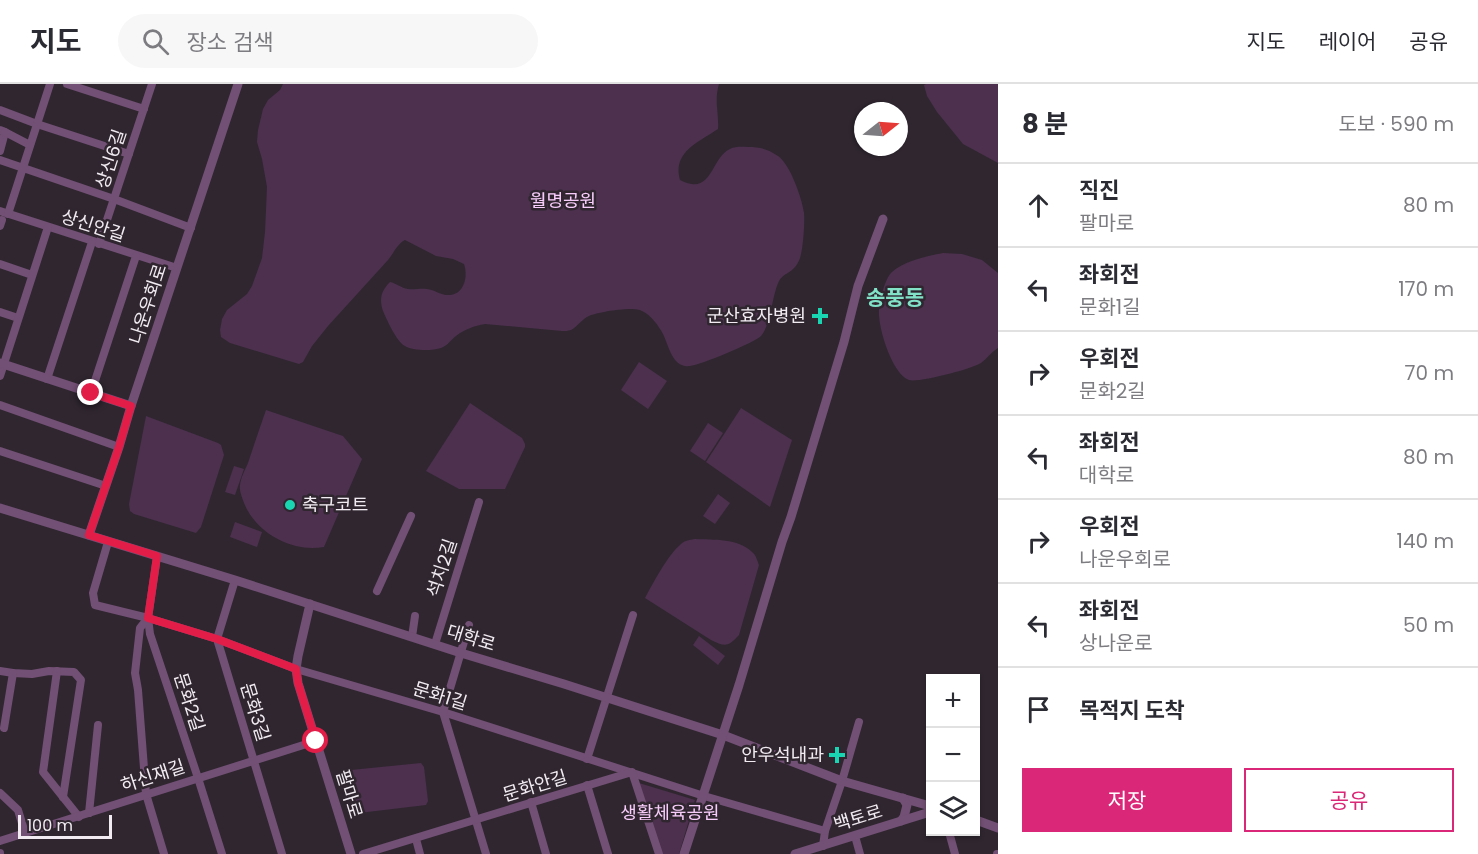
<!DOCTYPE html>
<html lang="ko">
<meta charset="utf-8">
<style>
:root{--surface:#fff;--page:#f7f7f7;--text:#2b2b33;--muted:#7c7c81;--line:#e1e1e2;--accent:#db2777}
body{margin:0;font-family:Poppins,"Noto Sans KR",sans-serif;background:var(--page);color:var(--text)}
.controls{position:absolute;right:18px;bottom:18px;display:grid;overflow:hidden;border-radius:0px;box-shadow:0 2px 4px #0004}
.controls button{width:54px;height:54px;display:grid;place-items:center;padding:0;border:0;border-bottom:2px solid var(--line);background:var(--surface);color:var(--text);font:30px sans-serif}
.compass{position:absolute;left:854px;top:18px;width:54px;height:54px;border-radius:50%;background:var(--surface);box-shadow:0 2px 4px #0004;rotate:73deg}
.scale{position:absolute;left:18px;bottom:15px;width:94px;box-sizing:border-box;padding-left:6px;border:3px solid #f2ecf2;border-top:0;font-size:16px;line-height:21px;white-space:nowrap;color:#f2ecf2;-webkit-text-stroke:4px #2f2630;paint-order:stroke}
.stop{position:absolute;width:18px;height:18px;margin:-14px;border:4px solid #e11d48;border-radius:50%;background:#fff}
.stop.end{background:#e11d48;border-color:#fff;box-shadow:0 2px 6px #0008}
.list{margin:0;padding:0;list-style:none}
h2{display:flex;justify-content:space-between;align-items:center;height:78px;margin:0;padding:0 24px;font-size:26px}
h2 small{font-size:20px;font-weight:400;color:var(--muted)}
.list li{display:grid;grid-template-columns:39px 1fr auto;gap:18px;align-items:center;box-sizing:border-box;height:84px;padding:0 24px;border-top:2px solid var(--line)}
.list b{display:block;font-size:22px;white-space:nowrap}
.list p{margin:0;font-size:20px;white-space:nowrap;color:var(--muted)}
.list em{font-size:20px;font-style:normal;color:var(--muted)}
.actions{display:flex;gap:12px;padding:18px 24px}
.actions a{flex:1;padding:14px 0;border:2px solid var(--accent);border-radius:0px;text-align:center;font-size:21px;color:var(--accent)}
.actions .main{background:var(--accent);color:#fff}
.icon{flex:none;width:33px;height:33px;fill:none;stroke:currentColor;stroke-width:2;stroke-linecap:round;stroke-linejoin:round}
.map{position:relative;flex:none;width:998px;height:770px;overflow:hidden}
header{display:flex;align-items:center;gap:36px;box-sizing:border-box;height:84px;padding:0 30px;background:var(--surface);border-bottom:2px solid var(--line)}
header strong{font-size:28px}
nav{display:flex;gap:33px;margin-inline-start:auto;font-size:21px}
.search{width:420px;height:54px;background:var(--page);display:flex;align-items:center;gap:15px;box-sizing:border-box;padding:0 21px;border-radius:33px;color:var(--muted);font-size:22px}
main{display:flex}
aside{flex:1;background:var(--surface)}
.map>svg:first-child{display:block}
.green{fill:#4c304d}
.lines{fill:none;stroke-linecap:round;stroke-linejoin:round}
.minor{stroke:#724f74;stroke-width:8}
.tertiary{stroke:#724f74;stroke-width:9}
.route{stroke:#e11d48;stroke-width:8}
.poi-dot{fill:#1ad5b2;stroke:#2f2630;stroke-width:2}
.labels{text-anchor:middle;stroke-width:5;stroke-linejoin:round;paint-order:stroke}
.street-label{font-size:18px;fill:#f2ecf2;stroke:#2f2630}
.park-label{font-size:18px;fill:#f8ccfa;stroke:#2f2630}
.poi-label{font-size:18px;fill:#f2ecf2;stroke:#2f2630;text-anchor:end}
.quarter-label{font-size:21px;font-weight:bold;fill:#81e2c8;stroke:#2f2630}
</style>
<header>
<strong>지도</strong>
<div class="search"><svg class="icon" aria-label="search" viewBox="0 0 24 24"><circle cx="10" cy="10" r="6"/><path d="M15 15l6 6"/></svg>장소 검색</div>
<nav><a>지도</a><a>레이어</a><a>공유</a></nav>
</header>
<main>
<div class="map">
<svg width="998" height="770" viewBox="0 0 998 770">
<rect width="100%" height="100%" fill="#2f2630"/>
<g class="green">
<path d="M283 0H719C714 17 719 28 718 45 699 58 672 68 680 96 713 113 710 74 730 65 736 62 742 63 748 63 760 63 768 65 778 72 790 80 802 114 804 129 805 138 803 165 800 174 799 177 796 183 793 185 788 190 783 190 779 197 772 211 771 241 761 252 754 259 700 281 690 282 672 284 669 262 663 250 658 241 651 231 642 227 633 222 599 228 589 232 582 235 577 243 571 246 568 247 565 247 562 247L485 240C474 242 465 245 456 252 451 256 447 262 441 264 433 267 412 267 405 262 396 257 387 236 383 227 379 215 381 207 390 198 396 199 401 204 408 205 414 206 420 204 427 205 435 206 442 212 450 211 465 210 468 191 464 180L453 175 436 172 405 156C397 160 394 169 388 176L328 242 312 262 303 278 299 280 230 259 221 253 220 246 222 235 227 226 247 210 252 202 262 174 265 148 267 103 262 75 257 58 258 46 263 25 268 16 280 6Z"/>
<polygon points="926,0 998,0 998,79 963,60 937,28 927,12 924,1"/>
<path d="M943 169 962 170 982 176 998 189V264C991 268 987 275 981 279 972 285 918 299 909 296 892 290 878 244 879 227 879 218 885 194 892 188 904 177 927 172 943 169Z"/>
<polygon points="639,278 667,297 648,325 621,306"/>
<polygon points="470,319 522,354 525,360 525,363 505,405 459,405 426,387"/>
<polygon points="741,324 792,356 770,423 706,378"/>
<path d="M266 326 343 352 362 375 324 463C292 469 256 449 244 419 242 413 239 407 240 401 241 393 245 386 248 379 254 361 260 343 266 326Z"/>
<polygon points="146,332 218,359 221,361 224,371 201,443 196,449 134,430 130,427 129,420"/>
<polygon points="708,339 723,349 705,377 690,367"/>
<polygon points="234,382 244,385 235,411 225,408"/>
<polygon points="718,410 730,419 715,440 703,432"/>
<polygon points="235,438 262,448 257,463 230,453"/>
<path d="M695 455C714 456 738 454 752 468 756 471 757 476 759 481L739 551C728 563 725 563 711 556L645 514C654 498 667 472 681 460 685 456 690 456 695 455Z"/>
<polygon points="699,552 725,572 718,581 693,561"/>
<polygon points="421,679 424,683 428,717 426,721 359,729 354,728 352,720 349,690 351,686"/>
<polygon points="639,699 695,716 679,770 662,770"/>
</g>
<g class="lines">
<g class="minor">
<polyline points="67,0 144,25"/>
<polyline points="0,26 37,40 129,70"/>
<polyline points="0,46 5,48 0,67"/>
<polyline points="5,48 30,61"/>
<polyline points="0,76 114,115 191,144"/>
<polyline points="0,127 177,184"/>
<polyline points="8,130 50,0"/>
<polyline points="0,142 2,136"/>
<polyline points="99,160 152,0"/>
<polyline points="0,180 32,191"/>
<polyline points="0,228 18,234"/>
<polyline points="0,292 48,143"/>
<polyline points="47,295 92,158"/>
<polyline points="91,309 136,172"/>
<polyline points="0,321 119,363"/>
<polyline points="0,367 106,402"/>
<polyline points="108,458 93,509 95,521 148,534 217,555 296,585 443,628 704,712 825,747 823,762"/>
<polyline points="157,473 148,534 150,550 198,694 222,770"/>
<polyline points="235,496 217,555 282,770"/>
<polyline points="377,507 411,432"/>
<polyline points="148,534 140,544 135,589 138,606 146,710 164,770"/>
<polyline points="469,541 443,628 486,770"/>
<polyline points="412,553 415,532"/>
<polyline points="435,560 479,418"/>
<polyline points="0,587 13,589 32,590 49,587 74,588 81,596 63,713"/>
<polyline points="57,587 43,688 79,733"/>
<polyline points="4,644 13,589"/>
<polyline points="587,675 633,531"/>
<polyline points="587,701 608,770"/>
<polyline points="0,709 18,726 25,749"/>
<polyline points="531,718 546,770"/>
<polyline points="89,729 98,641"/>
<polyline points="825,747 842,697 859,638"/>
<polyline points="949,748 955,770"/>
<polyline points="855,752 860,770"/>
<polyline points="416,755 420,770"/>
<polyline points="0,757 316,657"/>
<polyline points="0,769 0,770"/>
<polyline points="363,770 632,688 659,770"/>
<polyline points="997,770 998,770"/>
</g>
<g class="tertiary">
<polyline points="0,279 131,322"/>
<polyline points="0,424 235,496 461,569 564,600 723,651 842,697 930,722"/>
<polyline points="89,451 119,363 131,322 238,0"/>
<polyline points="310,520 298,572 296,585 298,599 351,770"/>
<polyline points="976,736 998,744"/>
<polyline points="901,737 904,733 907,721 903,714"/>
<polyline points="684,770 739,601 782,458 791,433 844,258 858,202 883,135"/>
<polyline points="795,770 930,728"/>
</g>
</g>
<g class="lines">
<polyline class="route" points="91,309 131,322 119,363 89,451 157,472 148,534 217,555 296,585 298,599 316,657"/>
</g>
<g class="poi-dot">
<path d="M817 223h6v6h6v6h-6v6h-6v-6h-6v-6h6z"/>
<circle cx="290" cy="421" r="6"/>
<path d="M834 662h6v6h6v6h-6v6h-6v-6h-6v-6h6z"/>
</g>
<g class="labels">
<g class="street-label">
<text transform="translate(111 75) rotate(-72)" y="6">상신6길</text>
<text transform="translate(93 142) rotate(18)" y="6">상신안길</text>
<text transform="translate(148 220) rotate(-72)" y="6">나운우회로</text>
<text transform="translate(442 484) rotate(-72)" y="6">석치2길</text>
<text transform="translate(471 554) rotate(17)" y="6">대학로</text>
<text transform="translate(440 612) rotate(17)" y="6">문화1길</text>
<text transform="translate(189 618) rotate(72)" y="6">문화2길</text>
<text transform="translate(255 628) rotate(73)" y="6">문화3길</text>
<text transform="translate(153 692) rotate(-18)" y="6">하신재길</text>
<text transform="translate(535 702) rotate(-17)" y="6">문화안길</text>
<text transform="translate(349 710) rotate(73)" y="6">팔마로</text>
<text transform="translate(858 734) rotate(-17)" y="6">백토로</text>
</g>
<g class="park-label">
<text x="563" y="123">월명공원</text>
<text x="670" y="735">생활체육공원</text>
</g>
<g class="poi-label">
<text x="806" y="238">군산효자병원</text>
<text x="302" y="427" text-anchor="start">축구코트</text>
<text x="824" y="677">안우석내과</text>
</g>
<g class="quarter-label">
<text x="895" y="221">송풍동</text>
</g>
</g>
</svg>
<div class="controls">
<button>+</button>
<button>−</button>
<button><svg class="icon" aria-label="layers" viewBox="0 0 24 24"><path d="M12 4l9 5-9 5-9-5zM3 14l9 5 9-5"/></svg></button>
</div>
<svg class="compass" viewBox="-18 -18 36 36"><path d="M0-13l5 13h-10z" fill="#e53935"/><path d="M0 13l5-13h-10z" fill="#7c7c81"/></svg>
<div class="scale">100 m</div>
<div class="stop" style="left:316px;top:657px"></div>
<div class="stop end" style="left:91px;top:309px"></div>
</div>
<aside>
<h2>8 분<small>도보 · 590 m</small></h2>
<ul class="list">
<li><svg class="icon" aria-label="ahead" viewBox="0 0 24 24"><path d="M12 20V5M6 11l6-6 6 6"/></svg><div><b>직진</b><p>팔마로</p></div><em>80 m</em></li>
<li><svg class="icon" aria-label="left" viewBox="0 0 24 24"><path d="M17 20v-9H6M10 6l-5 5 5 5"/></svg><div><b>좌회전</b><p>문화1길</p></div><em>170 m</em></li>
<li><svg class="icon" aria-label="right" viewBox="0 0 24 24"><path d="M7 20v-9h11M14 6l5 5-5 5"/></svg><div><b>우회전</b><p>문화2길</p></div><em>70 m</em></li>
<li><svg class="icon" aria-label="left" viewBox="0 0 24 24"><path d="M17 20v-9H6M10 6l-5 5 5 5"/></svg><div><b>좌회전</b><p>대학로</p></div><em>80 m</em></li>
<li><svg class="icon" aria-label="right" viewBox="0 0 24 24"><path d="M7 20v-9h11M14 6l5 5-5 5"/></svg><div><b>우회전</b><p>나운우회로</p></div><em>140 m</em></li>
<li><svg class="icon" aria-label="left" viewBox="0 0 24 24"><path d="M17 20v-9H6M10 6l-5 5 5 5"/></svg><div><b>좌회전</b><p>상나운로</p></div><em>50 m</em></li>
<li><svg class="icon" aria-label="arrive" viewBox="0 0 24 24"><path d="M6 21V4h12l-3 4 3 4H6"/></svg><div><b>목적지 도착</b></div></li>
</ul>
<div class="actions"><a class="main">저장</a><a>공유</a></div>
</aside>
</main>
